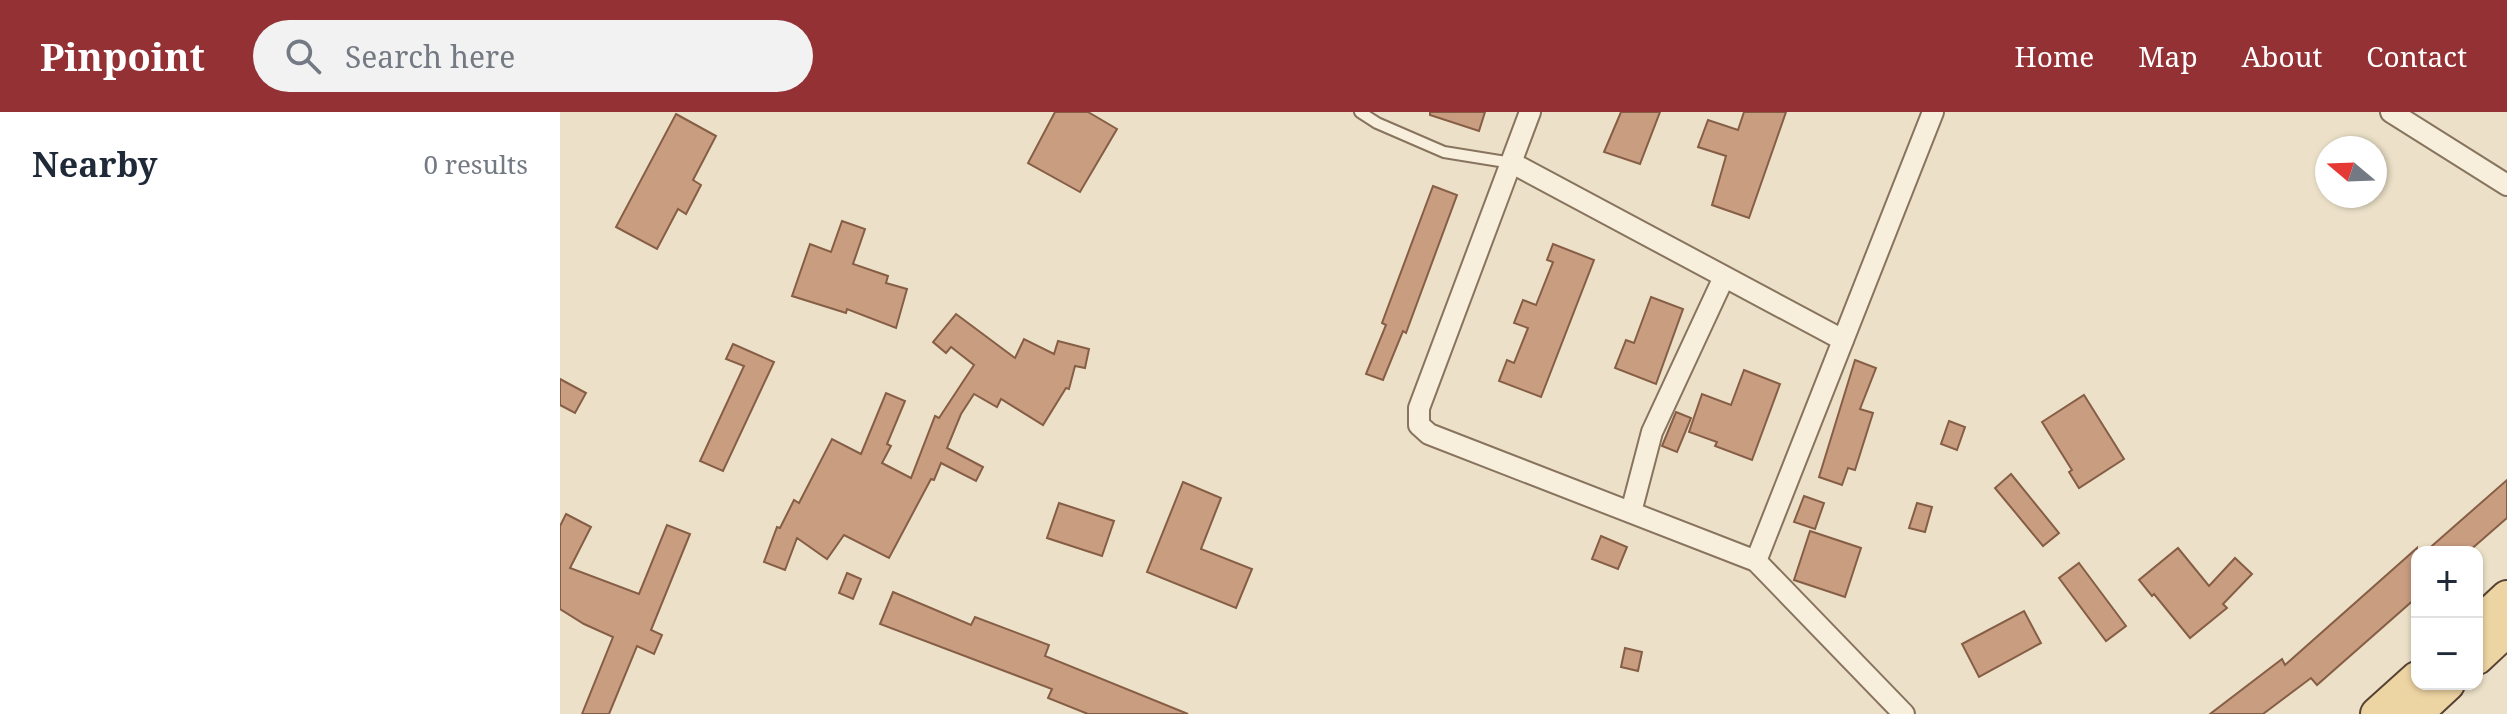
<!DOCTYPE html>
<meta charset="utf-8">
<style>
:root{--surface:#fff;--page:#f2f2f3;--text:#1f2937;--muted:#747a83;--line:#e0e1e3;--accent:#943134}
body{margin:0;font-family:"Noto Serif",serif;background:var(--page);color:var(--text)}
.controls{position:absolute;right:24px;bottom:24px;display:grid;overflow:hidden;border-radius:16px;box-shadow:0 2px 6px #0004}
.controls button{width:72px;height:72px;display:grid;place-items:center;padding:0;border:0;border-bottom:2px solid var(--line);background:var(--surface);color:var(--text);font:40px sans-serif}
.compass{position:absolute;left:1755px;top:24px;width:72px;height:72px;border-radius:50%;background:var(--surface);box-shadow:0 2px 6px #0004;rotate:289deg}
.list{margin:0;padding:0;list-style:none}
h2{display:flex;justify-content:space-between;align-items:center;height:104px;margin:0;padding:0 32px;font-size:34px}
h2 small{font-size:26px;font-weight:400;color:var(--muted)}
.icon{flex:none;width:44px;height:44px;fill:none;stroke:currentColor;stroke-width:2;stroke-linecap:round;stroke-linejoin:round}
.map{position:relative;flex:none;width:1947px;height:602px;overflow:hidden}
header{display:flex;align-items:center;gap:48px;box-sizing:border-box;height:112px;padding:0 40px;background:var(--accent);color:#fff}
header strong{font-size:38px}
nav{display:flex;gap:44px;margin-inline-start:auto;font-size:28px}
.search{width:560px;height:72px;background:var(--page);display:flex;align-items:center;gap:20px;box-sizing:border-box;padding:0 28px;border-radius:44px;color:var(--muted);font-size:30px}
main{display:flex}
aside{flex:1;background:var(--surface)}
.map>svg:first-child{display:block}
.building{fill:#c89d80;stroke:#865e45;stroke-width:2}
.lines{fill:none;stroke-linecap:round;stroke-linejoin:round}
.service-casing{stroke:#88735e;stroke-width:14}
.minor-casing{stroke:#88735e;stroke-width:24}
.primary-casing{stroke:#564232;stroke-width:36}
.service{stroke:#f7efdb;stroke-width:10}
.minor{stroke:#f7efdb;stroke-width:20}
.primary{stroke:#edd4a3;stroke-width:32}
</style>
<header>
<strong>Pinpoint</strong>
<div class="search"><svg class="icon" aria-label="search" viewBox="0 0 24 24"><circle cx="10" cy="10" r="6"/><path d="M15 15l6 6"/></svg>Search here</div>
<nav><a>Home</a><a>Map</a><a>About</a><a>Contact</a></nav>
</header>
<main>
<aside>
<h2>Nearby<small>0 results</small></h2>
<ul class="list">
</ul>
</aside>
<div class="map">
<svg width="1947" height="602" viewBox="0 0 1947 602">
<rect width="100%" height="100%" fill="#ece1c8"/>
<g class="building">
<polygon points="495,0 528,0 557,17 520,80 468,51"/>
<polygon points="870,0 925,0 919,19 870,3"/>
<polygon points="1061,0 1100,0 1080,52 1044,40"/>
<polygon points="1184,0 1226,0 1189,106 1152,93 1166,44 1138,35 1148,8 1178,18"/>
<polygon points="116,2 156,24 133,68 141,73 126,102 118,97 97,137 56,115"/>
<polygon points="873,74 897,83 846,221 843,219 823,268 806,262 826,213 822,211"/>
<polygon points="282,109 305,117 293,152 328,164 326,171 347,177 336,216 287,197 286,201 232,184 250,132 271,140"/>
<polygon points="993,132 1034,148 981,285 939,269 947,248 954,251 968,216 954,211 963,188 976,193 993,150 987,148"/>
<polygon points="1091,185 1123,197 1096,272 1055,256 1066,228 1074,231"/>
<polygon points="396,202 455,246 464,227 494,242 498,229 529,237 525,256 515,254 509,277 506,276 483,313 441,287 437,295 414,282 401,302 387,336 423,355 416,369 381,351 374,368 371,367 329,446 284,423 267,447 237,426 225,458 204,450 217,415 220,416 234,388 239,391 272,327 301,342 326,281 345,289 327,332 331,334 322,351 351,366 375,304 379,306 414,253 391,235 386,241 373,230"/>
<polygon points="173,232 214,250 163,359 140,349 184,254 166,247"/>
<polygon points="1295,248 1316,256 1300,297 1313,301 1295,358 1288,356 1282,373 1259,365"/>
<polygon points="1184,258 1220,272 1192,348 1155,334 1157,330 1129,320 1142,282 1171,293"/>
<polygon points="0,267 26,281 15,301 0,293"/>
<polygon points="1524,283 1564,347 1519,376 1509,360 1512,358 1482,310"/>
<polygon points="1116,300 1131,306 1117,340 1102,334"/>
<polygon points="1389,309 1405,315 1397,338 1381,332"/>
<polygon points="1451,362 1499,421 1483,434 1435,376"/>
<polygon points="1947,368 1947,406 1908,440 1865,440"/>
<polygon points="623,370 661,386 641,437 692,457 676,496 587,460"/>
<polygon points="1244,384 1264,391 1255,417 1234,410"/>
<polygon points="499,391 554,409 542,444 487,426"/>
<polygon points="1357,391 1372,395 1365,420 1349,416"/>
<polygon points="6,402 31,415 10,456 79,482 107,413 130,422 91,518 102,523 94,542 77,534 49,602 22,602 53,525 24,512 0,497 0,414"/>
<polygon points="1250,419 1301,436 1285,485 1234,468"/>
<polygon points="1041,424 1067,435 1058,457 1032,447"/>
<polygon points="1618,436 1649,474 1675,446 1692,462 1663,492 1667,496 1630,526 1594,482 1592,484 1579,468"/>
<polygon points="1857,436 1857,485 1757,573 1751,566 1703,602 1650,602 1722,547 1725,553"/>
<polygon points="1519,451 1566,514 1546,529 1499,466"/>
<polygon points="287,461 301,467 293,487 279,481"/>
<polygon points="333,480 411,513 415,505 489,533 485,544 628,602 528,602 488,586 492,577 320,512"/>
<polygon points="1464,499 1481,531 1419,565 1402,532"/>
<polygon points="1065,536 1082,540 1078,559 1061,555"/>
</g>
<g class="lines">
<defs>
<polyline id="service" points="800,0 817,11 884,40 952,51"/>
<g id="minor">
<polyline points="970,0 859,296 859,313 869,322 1196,449 1344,602"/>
<polyline points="1831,0 1947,73"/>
<polyline points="952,51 1283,228"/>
<polyline points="1071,400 1092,320 1164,165"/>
<polyline points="1196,449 1373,0"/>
</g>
<g id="primary">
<polyline points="1917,513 1947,485"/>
<polyline points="1917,546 1947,518"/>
<polyline points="1817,602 1857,566"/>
<polyline points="1856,602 1888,572"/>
</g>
</defs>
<use href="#service" class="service-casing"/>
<use href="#minor" class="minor-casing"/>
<use href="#primary" class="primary-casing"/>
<use href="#service" class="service"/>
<use href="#minor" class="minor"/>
<use href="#primary" class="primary"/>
</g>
</svg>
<div class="controls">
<button>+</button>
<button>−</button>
</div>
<svg class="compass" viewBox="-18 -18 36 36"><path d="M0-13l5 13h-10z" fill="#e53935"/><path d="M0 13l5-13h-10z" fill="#747a83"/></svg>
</div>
</main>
